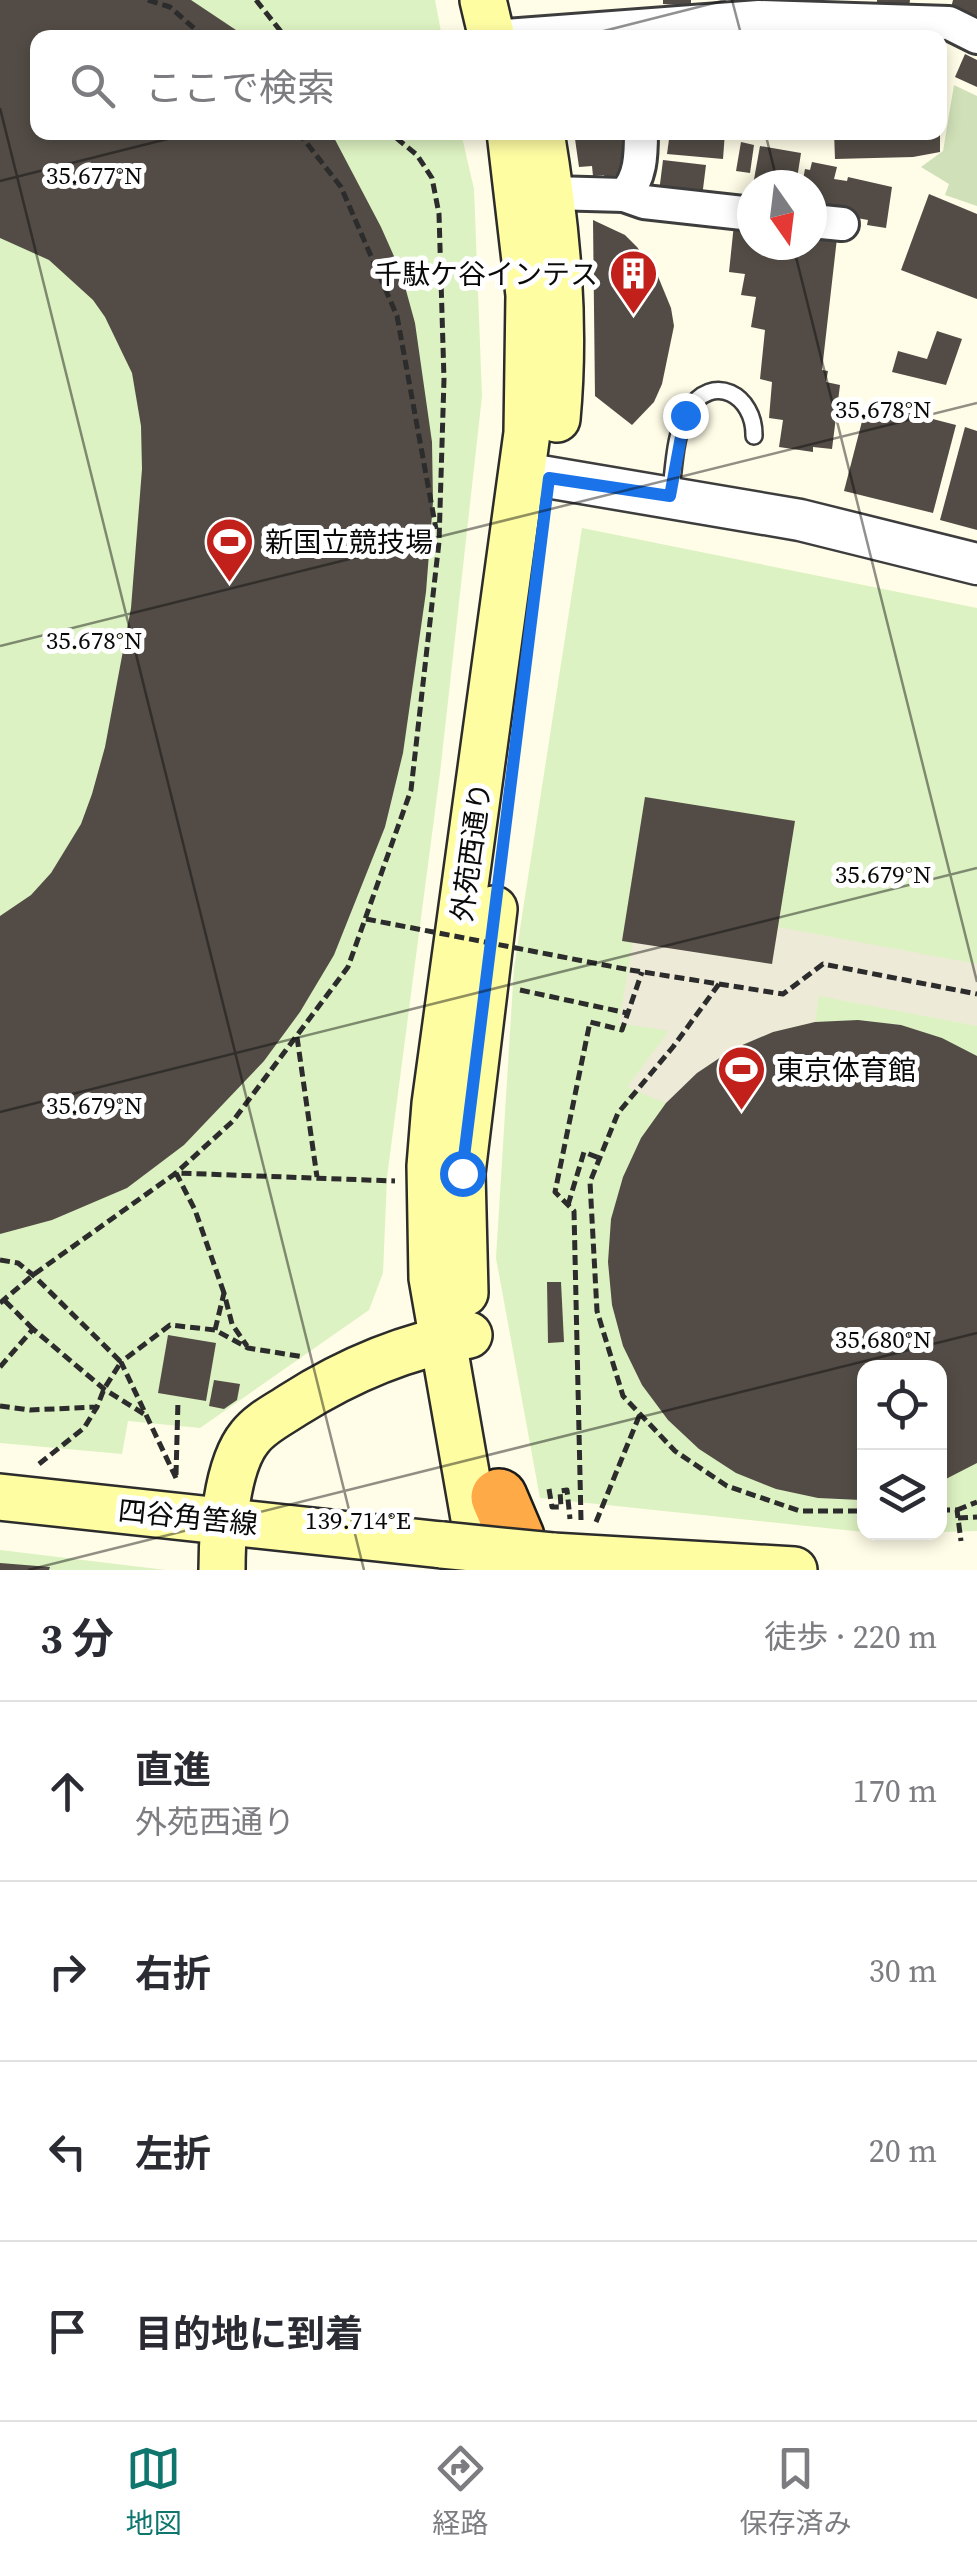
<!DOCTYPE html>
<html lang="ja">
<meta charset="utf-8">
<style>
:root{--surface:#fff;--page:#f2f2f3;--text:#2b2b33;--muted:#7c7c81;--line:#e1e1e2;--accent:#0f766e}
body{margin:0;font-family:"Source Serif 4","Noto Sans JP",serif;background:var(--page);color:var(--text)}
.controls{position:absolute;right:30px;bottom:30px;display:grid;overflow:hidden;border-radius:20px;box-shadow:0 5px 15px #0003}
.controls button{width:90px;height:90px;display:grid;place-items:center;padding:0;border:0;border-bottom:2px solid var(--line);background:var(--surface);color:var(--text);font:50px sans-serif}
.compass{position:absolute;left:737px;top:170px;width:90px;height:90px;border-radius:50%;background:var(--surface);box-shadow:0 5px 15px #0003;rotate:166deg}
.stop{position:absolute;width:30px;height:30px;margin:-22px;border:8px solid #1a73e8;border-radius:50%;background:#fff}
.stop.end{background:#1a73e8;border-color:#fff;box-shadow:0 2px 10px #0008}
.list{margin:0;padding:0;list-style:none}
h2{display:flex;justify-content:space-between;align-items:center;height:130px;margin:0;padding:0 40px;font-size:42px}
h2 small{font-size:32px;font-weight:400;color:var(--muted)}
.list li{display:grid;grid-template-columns:65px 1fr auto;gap:30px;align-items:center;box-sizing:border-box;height:180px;padding:0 40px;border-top:2px solid var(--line)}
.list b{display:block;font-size:38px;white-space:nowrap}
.list p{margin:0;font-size:32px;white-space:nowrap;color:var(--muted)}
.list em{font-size:32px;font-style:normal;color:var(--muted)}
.icon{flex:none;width:55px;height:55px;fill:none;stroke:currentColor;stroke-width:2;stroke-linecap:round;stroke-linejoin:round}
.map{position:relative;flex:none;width:977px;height:1570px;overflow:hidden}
.search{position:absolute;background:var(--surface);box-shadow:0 5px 15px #0003;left:30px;right:30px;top:30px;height:110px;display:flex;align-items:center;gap:25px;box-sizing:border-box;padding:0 35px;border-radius:20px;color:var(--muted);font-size:38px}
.sheet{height:850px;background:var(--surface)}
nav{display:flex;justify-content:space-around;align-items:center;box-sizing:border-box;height:140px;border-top:2px solid var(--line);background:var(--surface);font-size:28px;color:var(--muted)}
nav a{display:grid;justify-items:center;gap:5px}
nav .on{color:var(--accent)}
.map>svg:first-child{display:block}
.cemetery{fill:#d0e1b9}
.pitch{fill:#ddf2c2}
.plaza{fill:#eeead8}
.building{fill:#534c46}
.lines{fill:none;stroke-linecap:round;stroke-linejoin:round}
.service-casing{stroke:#3d3d3d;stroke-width:20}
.minor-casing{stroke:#3d3d3d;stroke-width:38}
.tertiary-casing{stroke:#3d3d3d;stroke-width:45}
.secondary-casing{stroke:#2c2c2c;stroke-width:50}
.motorway-casing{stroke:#1b1b1b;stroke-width:60}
.path{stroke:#2c2c2c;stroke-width:5;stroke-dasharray:10 5;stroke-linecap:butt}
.service{stroke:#fff;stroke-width:15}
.minor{stroke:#fff;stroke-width:32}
.tertiary{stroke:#fff;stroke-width:40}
.secondary{stroke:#fffda2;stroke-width:45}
.motorway{stroke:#feaa46;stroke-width:55}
.secondary-bridge-casing{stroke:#2c2c2c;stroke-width:50;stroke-linecap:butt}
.path-bridge{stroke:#2c2c2c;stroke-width:5;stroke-dasharray:10 5;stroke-linecap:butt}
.secondary-bridge{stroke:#fffda2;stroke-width:45}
.route{stroke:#1a73e8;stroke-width:12}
.ticks{fill:none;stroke:#0a0a0a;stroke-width:2.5;stroke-opacity:0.45}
.labels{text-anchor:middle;stroke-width:10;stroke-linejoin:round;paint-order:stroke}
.poi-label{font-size:28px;fill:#0a0a0a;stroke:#fff;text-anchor:start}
.street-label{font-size:28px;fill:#0a0a0a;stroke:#fff}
.ticks-label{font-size:25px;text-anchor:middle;fill:#0a0a0a;stroke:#fff;stroke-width:10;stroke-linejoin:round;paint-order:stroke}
</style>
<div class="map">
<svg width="977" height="1570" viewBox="0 0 977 1570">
<rect width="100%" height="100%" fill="#fffce7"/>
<polygon class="cemetery" points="954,85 977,96 977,206 945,195 949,184 921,167 943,151"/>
<g class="pitch">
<polygon points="0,0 435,0 442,37 38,38 38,132 461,133 474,189 482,396 440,773 387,1177 383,1273 369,1310 200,1428 128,1421 122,1454 0,1443"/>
<polygon points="582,528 977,608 977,1531 940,1532 940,1368 864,1368 864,1532 540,1498 496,1258 514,968"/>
<polygon points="0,1550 166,1570 0,1570"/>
</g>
<polygon class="plaza" points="778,927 977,964 977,1026 819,996 815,1022 773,1032 733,1049 666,1103 627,1087 669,1031 619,1023 633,942 771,964"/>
<g class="building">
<polygon points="0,0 191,0 248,38 38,38 38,132 331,132 381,227 401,272 415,323 432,442 433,502 426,592 403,753 385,827 334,955 300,1012 264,1061 184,1145 127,1188 52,1220 0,1234 0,916 31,895 51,873 81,824 92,794 105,747 131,608 142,469 141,426 132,373 105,317 93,300 49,260 0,238"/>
<polygon points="663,0 691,0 691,6 663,4"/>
<polygon points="877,0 910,0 909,7 877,6"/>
<polygon points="953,0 977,0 977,16 951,8"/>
<polygon points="965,54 977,60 977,87 955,77"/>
<polygon points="574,132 632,132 628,173 605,178 604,175 593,176 592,166 579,167"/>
<polygon points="670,132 725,132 723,159 667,154"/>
<polygon points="759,132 789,132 788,138 759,135"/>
<polygon points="834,132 940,132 940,152 913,157 835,159"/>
<polygon points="741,142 754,145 750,173 736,171"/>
<polygon points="760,146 801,153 796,185 753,185"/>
<polygon points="663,160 706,165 702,197 659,192"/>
<polygon points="812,162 837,167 834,179 847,181 848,177 892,187 886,228 867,225 868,220 812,210 812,185 802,185 805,169 810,170"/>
<polygon points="929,194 977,214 977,299 901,270"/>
<polygon points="593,220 625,235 637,247 657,274 671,308 674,326 662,384 654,402 632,425 595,396"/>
<polygon points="734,224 752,227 752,245 812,245 812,235 837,238 822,370 828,371 826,382 840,385 832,449 813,447 813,452 779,447 783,420 769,418 772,382 760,379 765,330 751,327 756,297 741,295 745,274 729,272"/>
<polygon points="937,331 962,339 946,385 892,372 898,351 927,359"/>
<polygon points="867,402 956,425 933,513 844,491"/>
<polygon points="965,427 977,431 977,530 940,520"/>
<polygon points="645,797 795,821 772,964 622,941"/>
<polygon points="858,1020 901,1025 942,1038 977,1056 977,1463 940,1482 940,1368 864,1368 864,1499 861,1500 818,1498 776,1489 736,1473 699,1449 668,1420 642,1385 623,1346 612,1305 608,1262 611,1219 623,1177 641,1138 666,1103 697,1073 733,1049 773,1032 815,1022"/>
<polygon points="547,1282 561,1282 564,1342 548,1343"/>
<polygon points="168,1335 216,1343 206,1401 158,1393"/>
<polygon points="214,1380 240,1384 237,1400 224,1409 209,1406"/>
<polygon points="0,1563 50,1567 49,1570 0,1570"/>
</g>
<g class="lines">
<defs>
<path id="service" d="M670 497C674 470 674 434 688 411 712 371 755 395 754 436"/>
<g id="minor">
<polyline points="492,37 759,17 949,23 977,37"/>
<polyline points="551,193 624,195 644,202 752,214"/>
<path d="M624 195C641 179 641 154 641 132"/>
<polyline points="812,221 842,224"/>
</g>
<polyline id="tertiary" points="523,473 800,520 977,564"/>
<g id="secondary">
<polyline points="483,0 492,38"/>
<path d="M541 132C557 228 566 323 557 419"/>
<polyline points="465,1293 462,1173 494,909"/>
<polyline points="0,1497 442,1545"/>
<polyline points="552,1556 794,1570"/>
<path d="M222 1570C222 1534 226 1466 250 1437 261 1423 278 1415 293 1405 348 1370 405 1346 469 1335"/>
<polyline points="483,1570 432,1278 430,1166 435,1104 527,433 529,295 510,132"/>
</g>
<polyline id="motorway" points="499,1497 516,1537 522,1570"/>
</defs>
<use href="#service" class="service-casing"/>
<use href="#minor" class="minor-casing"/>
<use href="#tertiary" class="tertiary-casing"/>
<use href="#secondary" class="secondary-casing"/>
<use href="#motorway" class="motorway-casing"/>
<g class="path">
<polyline points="148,0 170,7 205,38"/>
<polyline points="256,0 286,38"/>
<polyline points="298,132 341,187 397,316 436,529"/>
<polyline points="630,970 783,994 823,964 977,994"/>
<polyline points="719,984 673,1047 618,1113 590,1182 597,1311 623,1396 675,1451 727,1486 800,1511 864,1511"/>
<polyline points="520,990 627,1013"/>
<polyline points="297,1037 317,1177"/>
<polyline points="568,1205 584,1152 599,1158"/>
<polyline points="0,1260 18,1263 33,1275 121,1362 104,1389 97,1407 30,1410 0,1406"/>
<polyline points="224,1293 195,1210 176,1173 395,1181"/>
<polyline points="5,1301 33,1329"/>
<polyline points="0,1303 33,1275 176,1173 233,1121 348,967 411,790 439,542 444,379 439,214 432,178 417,155 389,132"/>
<polyline points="215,1330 224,1293 232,1324 247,1346"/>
<polyline points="0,1367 33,1329 104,1389 144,1414"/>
<polyline points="39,1464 84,1428 97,1407"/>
<polyline points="176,1475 178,1400"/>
<polyline points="176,1478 121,1362 170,1325 215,1330 248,1348 304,1357"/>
<polyline points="549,1489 552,1507 561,1507 560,1491 567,1490 570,1519"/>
<polyline points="940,1510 957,1510 961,1541"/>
<polyline points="957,1510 977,1502"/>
<polyline points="958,1518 977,1517"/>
<polyline points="581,1520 574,1211 555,1192 590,1022 622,1030 642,972"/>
<polyline points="596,1522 640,1414"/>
</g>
<use href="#service" class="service"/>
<use href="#minor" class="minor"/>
<use href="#tertiary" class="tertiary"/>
<use href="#secondary" class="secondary"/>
<use href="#motorway" class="motorway"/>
<defs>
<polyline id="secondary-bridge" points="442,1545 552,1556"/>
</defs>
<use href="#secondary-bridge" class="secondary-bridge-casing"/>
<polyline class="path-bridge" points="366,919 630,970"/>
<use href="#secondary-bridge" class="secondary-bridge"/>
</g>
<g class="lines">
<polyline class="route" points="462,1173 549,478 670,496 685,415"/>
</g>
<path class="ticks" d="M732 0 742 38M576 38 726 0M0 108 364 1570M765 132 778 185M0 181 195 132M793 245 977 982M0 646 977 403M0 1112 977 868M28 1570 977 1333"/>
<defs>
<symbol id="building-pin" viewBox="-11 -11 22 30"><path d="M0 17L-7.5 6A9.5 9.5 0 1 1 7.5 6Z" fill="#c2211b" stroke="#fff"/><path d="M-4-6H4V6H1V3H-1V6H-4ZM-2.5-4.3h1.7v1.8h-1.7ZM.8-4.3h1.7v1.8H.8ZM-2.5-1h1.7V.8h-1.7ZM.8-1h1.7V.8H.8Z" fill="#fff"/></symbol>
<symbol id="stadium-pin" viewBox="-11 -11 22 30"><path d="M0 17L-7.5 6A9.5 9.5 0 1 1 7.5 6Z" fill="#c2211b" stroke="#fff"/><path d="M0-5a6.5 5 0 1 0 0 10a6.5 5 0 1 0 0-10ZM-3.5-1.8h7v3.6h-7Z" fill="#fff"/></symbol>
</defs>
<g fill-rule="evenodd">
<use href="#building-pin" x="606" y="246" width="55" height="75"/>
<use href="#stadium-pin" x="202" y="514" width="55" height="75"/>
<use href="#stadium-pin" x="714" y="1042" width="55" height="75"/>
</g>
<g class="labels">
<g class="poi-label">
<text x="598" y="284" text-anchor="end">千駄ケ谷インテス</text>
<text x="265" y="552">新国立競技場</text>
<text x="776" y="1080">東京体育館</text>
</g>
<g class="street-label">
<text transform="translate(471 852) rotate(-82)" y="10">外苑西通り</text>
<text transform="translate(188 1517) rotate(6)" y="10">四谷角筈線</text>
</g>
</g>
<g class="ticks-label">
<text x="94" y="184">35.677°N</text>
<text x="883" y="418">35.678°N</text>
<text x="94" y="649">35.678°N</text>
<text x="883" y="883">35.679°N</text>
<text x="94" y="1114">35.679°N</text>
<text x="883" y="1348">35.680°N</text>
<text x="358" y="1529">139.714°E</text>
</g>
</svg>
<div class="controls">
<button><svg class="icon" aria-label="locate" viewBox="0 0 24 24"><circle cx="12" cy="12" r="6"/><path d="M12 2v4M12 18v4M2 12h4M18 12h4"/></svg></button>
<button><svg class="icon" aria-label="layers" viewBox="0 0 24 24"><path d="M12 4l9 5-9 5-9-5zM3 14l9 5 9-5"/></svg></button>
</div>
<svg class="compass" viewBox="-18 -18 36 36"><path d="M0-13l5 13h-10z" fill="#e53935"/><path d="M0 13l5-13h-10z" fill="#7c7c81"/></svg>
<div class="stop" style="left:462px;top:1173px"></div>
<div class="stop end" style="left:685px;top:415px"></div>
<div class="search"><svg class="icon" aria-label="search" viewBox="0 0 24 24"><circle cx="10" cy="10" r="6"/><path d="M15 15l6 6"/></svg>ここで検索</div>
</div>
<section class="sheet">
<h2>3 分<small>徒歩 · 220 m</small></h2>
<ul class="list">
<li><svg class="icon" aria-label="ahead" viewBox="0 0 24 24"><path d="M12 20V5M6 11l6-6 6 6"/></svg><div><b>直進</b><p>外苑西通り</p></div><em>170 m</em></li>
<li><svg class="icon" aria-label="right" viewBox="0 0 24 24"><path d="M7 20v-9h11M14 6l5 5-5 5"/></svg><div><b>右折</b></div><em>30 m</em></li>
<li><svg class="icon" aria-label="left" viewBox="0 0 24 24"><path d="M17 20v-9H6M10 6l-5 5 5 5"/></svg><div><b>左折</b></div><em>20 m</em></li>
<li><svg class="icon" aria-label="arrive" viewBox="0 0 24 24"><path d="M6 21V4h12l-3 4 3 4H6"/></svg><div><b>目的地に到着</b></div></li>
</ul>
</section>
<nav>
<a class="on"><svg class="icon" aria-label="map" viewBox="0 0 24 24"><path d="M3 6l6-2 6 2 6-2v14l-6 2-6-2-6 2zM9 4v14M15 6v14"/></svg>地図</a>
<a><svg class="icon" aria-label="directions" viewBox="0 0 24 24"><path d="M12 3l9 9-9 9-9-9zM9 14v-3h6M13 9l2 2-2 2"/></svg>経路</a>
<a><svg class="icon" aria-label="saved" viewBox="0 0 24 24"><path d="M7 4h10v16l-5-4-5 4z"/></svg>保存済み</a>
</nav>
